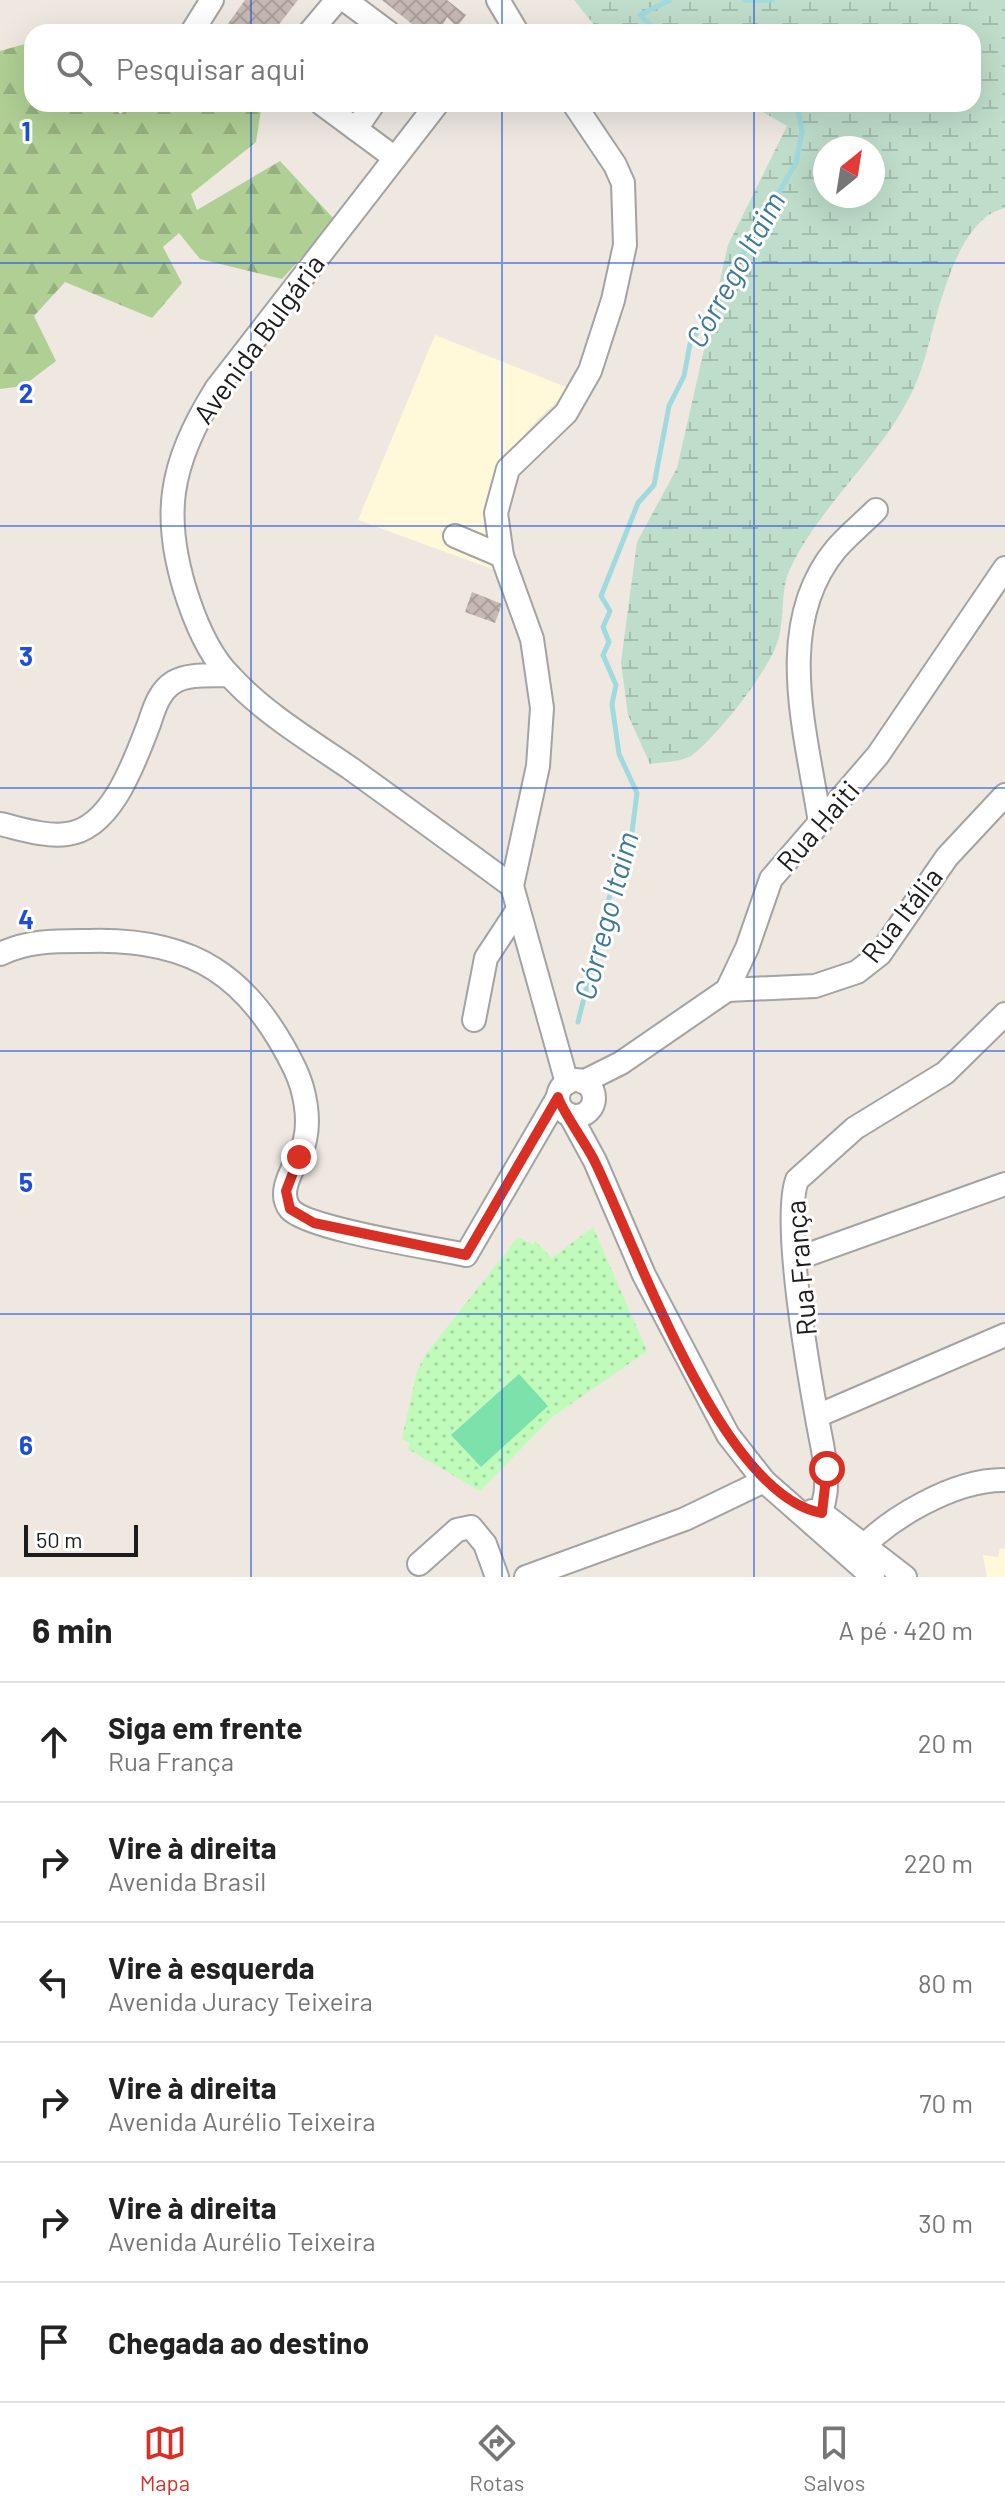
<!DOCTYPE html>
<html lang="pt">
<meta charset="utf-8">
<style>
:root{--surface:#fff;--page:#f6f6f6;--text:#222;--muted:#767676;--line:#e0e0e0;--accent:#d93025}
body{margin:0;font-family:Barlow,sans-serif;background:var(--page);color:var(--text)}
.compass{position:absolute;left:813px;top:136px;width:72px;height:72px;border-radius:50%;background:var(--surface);box-shadow:0 8px 32px #0002;rotate:30deg}
.scale{position:absolute;left:24px;bottom:20px;width:114px;box-sizing:border-box;padding-left:8px;border:4px solid #1c1c1c;border-top:0;font-size:22px;line-height:28px;white-space:nowrap;color:#1c1c1c;-webkit-text-stroke:6px #fff;paint-order:stroke}
.stop{position:absolute;width:24px;height:24px;margin:-18px;border:6px solid #d93025;border-radius:50%;background:#fff}
.stop.end{background:#d93025;border-color:#fff;box-shadow:0 2px 8px #0008}
.list{margin:0;padding:0;list-style:none}
h2{display:flex;justify-content:space-between;align-items:center;height:104px;margin:0;padding:0 32px;font-size:34px}
h2 small{font-size:26px;font-weight:400;color:var(--muted)}
.list li{display:grid;grid-template-columns:52px 1fr auto;gap:24px;align-items:center;box-sizing:border-box;height:120px;padding:0 32px;border-top:2px solid var(--line)}
.list b{display:block;font-size:30px;white-space:nowrap}
.list p{margin:0;font-size:26px;white-space:nowrap;color:var(--muted)}
.list em{font-size:26px;font-style:normal;color:var(--muted)}
.icon{flex:none;width:44px;height:44px;fill:none;stroke:currentColor;stroke-width:2;stroke-linecap:round;stroke-linejoin:round}
.map{position:relative;flex:none;width:1005px;height:1577px;overflow:hidden}
.search{position:absolute;background:var(--surface);box-shadow:0 8px 32px #0002;left:24px;right:24px;top:24px;height:88px;display:flex;align-items:center;gap:20px;box-sizing:border-box;padding:0 28px;border-radius:24px;color:var(--muted);font-size:30px}
.sheet{height:824px;background:var(--surface)}
nav{display:flex;justify-content:space-around;align-items:center;box-sizing:border-box;height:112px;border-top:2px solid var(--line);background:var(--surface);font-size:22px;color:var(--muted)}
nav a{display:grid;justify-items:center;gap:4px}
nav .on{color:var(--accent)}
.map>svg:first-child{display:block}
.education{fill:#fff9da}
.forest{fill:url(#forest-firs)}
.wetland{fill:url(#wetland-marsh);fill-rule:evenodd}
.park{fill:url(#park-dots)}
.pitch{fill:#7ce1aa}
.lines{fill:none;stroke-linecap:round;stroke-linejoin:round}
.stream{stroke:#a0dade;stroke-width:5}
.building{fill:url(#building-cross-hatch)}
.minor-casing{stroke:#a3a3a3;stroke-width:26}
.minor{stroke:#fff;stroke-width:22}
.route{stroke:#d93025;stroke-width:10}
.grid{fill:none;stroke:#1d4ed8;stroke-width:2;stroke-opacity:0.55}
.labels{text-anchor:middle;stroke-width:6;stroke-linejoin:round;paint-order:stroke}
.street-label{font-size:28px;fill:#1c1c1c;stroke:#fff}
.water-label{font-size:30px;font-style:italic;fill:#3e7997;stroke:#fff}
.grid-label{font-size:26px;text-anchor:middle;font-weight:bold;fill:#1d4ed8;stroke:#fff;stroke-width:6;stroke-linejoin:round;paint-order:stroke}
</style>
<div class="map">
<svg width="1005" height="1577" viewBox="0 0 1005 1577">
<defs>
<pattern id="forest-firs" width="22" height="20" patternUnits="userSpaceOnUse" patternTransform="scale(2)"><rect width="22" height="20" fill="#afcf94"/><path d="M5 1l3.5 6h-7zM16 11l3.5 6h-7z" fill="#96b17f"/></pattern>
<pattern id="wetland-marsh" width="20" height="14" patternUnits="userSpaceOnUse" patternTransform="scale(2)"><rect width="20" height="14" fill="#beddca"/><path d="M1 5h8M5 5V1M11 12h8M15 12V8" fill="none" stroke="#a3bdad"/></pattern>
<pattern id="park-dots" width="8" height="8" patternUnits="userSpaceOnUse" patternTransform="scale(2)"><rect width="8" height="8" fill="#c1fbbc"/><path d="M2 2h.1M6 6h.1" fill="none" stroke="#a5d7a1" stroke-width="1.8" stroke-linecap="round"/></pattern>
<pattern id="building-cross-hatch" width="8" height="8" patternUnits="userSpaceOnUse" patternTransform="scale(2)"><rect width="8" height="8" fill="#c6b9b5"/><path d="M0 0l8 8M0 8l8-8" fill="none" stroke="#aa9e9b"/></pattern>
</defs>
<rect width="100%" height="100%" fill="#eee8e1"/>
<g class="education">
<polygon points="435,335 571,389 537,420 508,454 490,491 488,534 500,572 358,520"/>
<polygon points="1000,1548 1005,1549 1005,1577 987,1577 983,1555 998,1557"/>
</g>
<polygon class="forest" points="32,42 32,104 112,104 120,114 136,104 262,104 256,142 191,194 197,210 280,161 335,220 282,279 200,259 179,233 163,247 182,283 152,318 65,282 34,316 56,361 23,386 0,389 0,51"/>
<path class="wetland" d="M574 0H1005V208C951 220 936 329 920 373 892 449 824 497 790 569 779 592 786 623 776 646 765 675 716 738 691 756 681 762 661 762 650 764L628 715 621 662 637 542 677 468 728 245 787 126 749 104H973V32H600ZM825 148H873V196H825Z"/>
<polygon class="park" points="593,1227 647,1351 551,1418 480,1491 408,1449 410,1443 402,1439 417,1371 426,1354 518,1237 534,1245 535,1241 552,1258"/>
<polygon class="pitch" points="519,1374 548,1406 481,1467 451,1435"/>
<g class="lines">
<g class="stream">
<polyline points="745,0 772,0"/>
<polyline points="657,32 640,15 670,0"/>
<polyline points="578,1022 616,871 632,832 637,793 619,754 612,704 616,685 603,655 609,642 603,627 610,611 601,596 638,503 654,485 669,406 684,376 690,344 796,163 802,132 797,104"/>
</g>
</g>
<g class="building">
<polygon points="245,0 298,0 273,32 222,32"/>
<polygon points="382,0 447,0 466,15 457,27 447,17 439,32 422,32"/>
<polygon points="472,592 502,604 495,623 465,612"/>
</g>
<g class="lines">
<defs>
<g id="minor">
<polyline points="345,0 388,32"/>
<polyline points="498,0 517,32"/>
<polyline points="192,32 212,0"/>
<polyline points="310,32 337,0"/>
<polyline points="322,104 395,158"/>
<path d="M437 104 216 389C169 465 160 517 189 602 198 628 210 656 230 676 264 713 309 740 350 768 404 807 458 846 512 886"/>
<polyline points="356,129 373,104"/>
<polyline points="455,536 502,556"/>
<path d="M820 823C807 735 772 626 836 549 848 535 863 523 876 510"/>
<path d="M0 824C22 829 45 837 67 834 112 829 135 760 149 724 154 709 159 691 174 682 189 673 212 676 229 675"/>
<path d="M0 954C29 940 57 941 89 941 193 938 250 976 295 1069 305 1090 310 1118 305 1140 301 1159 274 1189 290 1209 307 1229 434 1248 466 1255L558 1097"/>
<polyline points="727,990 815,986 857,972 880,954 947,857 1005,795"/>
<polyline points="474,1020 486,958 517,911"/>
<circle cx="576" cy="1098" r="18"/>
<polyline points="583,1082 621,1063 727,990 747,948 771,879 878,755 1005,568"/>
<polyline points="567,1083 512,886 538,766 542,708 532,639 502,556 496,513 508,469 566,413 590,371 613,300 625,245 623,183 615,165 574,104"/>
<polyline points="570,1115 595,1161 644,1275 728,1435 764,1481 873,1577"/>
<polyline points="796,1259 1005,1184"/>
<polyline points="817,1416 1005,1335"/>
<polyline points="812,1511 822,1513 905,1577"/>
<path d="M814 1525C836 1491 823 1454 817 1418 808 1368 782 1222 797 1180L855 1128 945 1073 1005 1014"/>
<path d="M854 1557C885 1519 955 1479 1005 1480"/>
<polyline points="419,1564 457,1530 471,1527 485,1544 497,1577"/>
<polyline points="526,1577 685,1519 764,1481"/>
</g>
</defs>
<use href="#minor" class="minor-casing"/>
<use href="#minor" class="minor"/>
</g>
<g class="lines">
<path class="route" d="M299 1157 286 1191 290 1209 314 1223 466 1255 558 1097C561 1109 586 1144 594 1160 636 1245 721 1496 822 1513L827 1469"/>
</g>
<path class="grid" d="M251 0V32M502 0V32M754 0V32M251 104V1577M502 104V1577M754 104V1577M0 263H1005M0 526H1005M0 788H1005M0 1051H1005M0 1314H1005"/>
<g class="labels">
<g class="street-label">
<text transform="translate(259 339) rotate(-54)" y="10">Avenida Bulgária</text>
<text transform="translate(818 826) rotate(-49)" y="10">Rua Haiti</text>
<text transform="translate(902 915) rotate(-52)" y="10">Rua Itália</text>
<text transform="translate(801 1268) rotate(-95)" y="10">Rua França</text>
</g>
<g class="water-label">
<text transform="translate(736 270) rotate(-61)" y="10">Córrego Itaim</text>
<text transform="translate(607 916) rotate(-75)" y="10">Córrego Itaim</text>
</g>
</g>
<g class="grid-label">
<text x="26" y="141">1</text>
<text x="26" y="403">2</text>
<text x="26" y="666">3</text>
<text x="26" y="929">4</text>
<text x="26" y="1192">5</text>
<text x="26" y="1455">6</text>
</g>
</svg>
<svg class="compass" viewBox="-18 -18 36 36"><path d="M0-13l5 13h-10z" fill="#e53935"/><path d="M0 13l5-13h-10z" fill="#767676"/></svg>
<div class="scale">50 m</div>
<div class="stop" style="left:827px;top:1469px"></div>
<div class="stop end" style="left:299px;top:1157px"></div>
<div class="search"><svg class="icon" aria-label="search" viewBox="0 0 24 24"><circle cx="10" cy="10" r="6"/><path d="M15 15l6 6"/></svg>Pesquisar aqui</div>
</div>
<section class="sheet">
<h2>6 min<small>A pé · 420 m</small></h2>
<ul class="list">
<li><svg class="icon" aria-label="ahead" viewBox="0 0 24 24"><path d="M12 20V5M6 11l6-6 6 6"/></svg><div><b>Siga em frente</b><p>Rua França</p></div><em>20 m</em></li>
<li><svg class="icon" aria-label="right" viewBox="0 0 24 24"><path d="M7 20v-9h11M14 6l5 5-5 5"/></svg><div><b>Vire à direita</b><p>Avenida Brasil</p></div><em>220 m</em></li>
<li><svg class="icon" aria-label="left" viewBox="0 0 24 24"><path d="M17 20v-9H6M10 6l-5 5 5 5"/></svg><div><b>Vire à esquerda</b><p>Avenida Juracy Teixeira</p></div><em>80 m</em></li>
<li><svg class="icon" aria-label="right" viewBox="0 0 24 24"><path d="M7 20v-9h11M14 6l5 5-5 5"/></svg><div><b>Vire à direita</b><p>Avenida Aurélio Teixeira</p></div><em>70 m</em></li>
<li><svg class="icon" aria-label="right" viewBox="0 0 24 24"><path d="M7 20v-9h11M14 6l5 5-5 5"/></svg><div><b>Vire à direita</b><p>Avenida Aurélio Teixeira</p></div><em>30 m</em></li>
<li><svg class="icon" aria-label="arrive" viewBox="0 0 24 24"><path d="M6 21V4h12l-3 4 3 4H6"/></svg><div><b>Chegada ao destino</b></div></li>
</ul>
</section>
<nav>
<a class="on"><svg class="icon" aria-label="map" viewBox="0 0 24 24"><path d="M3 6l6-2 6 2 6-2v14l-6 2-6-2-6 2zM9 4v14M15 6v14"/></svg>Mapa</a>
<a><svg class="icon" aria-label="directions" viewBox="0 0 24 24"><path d="M12 3l9 9-9 9-9-9zM9 14v-3h6M13 9l2 2-2 2"/></svg>Rotas</a>
<a><svg class="icon" aria-label="saved" viewBox="0 0 24 24"><path d="M7 4h10v16l-5-4-5 4z"/></svg>Salvos</a>
</nav>
